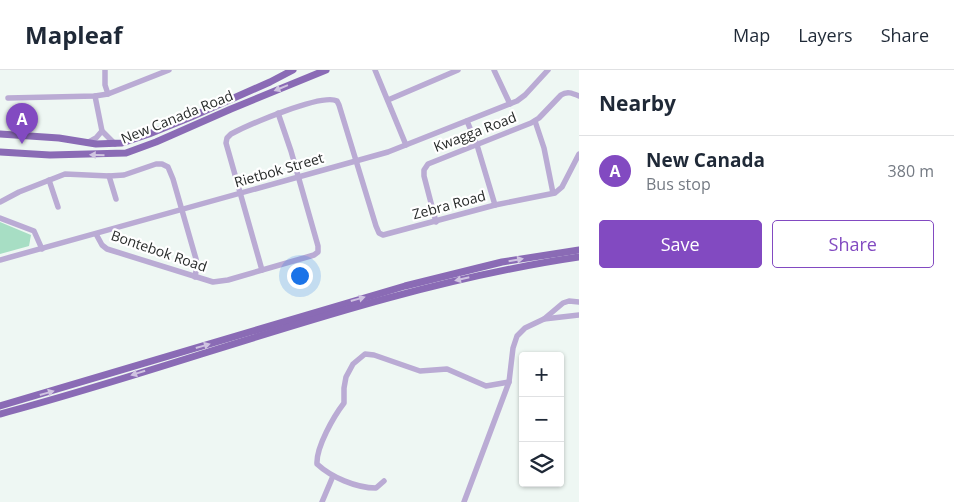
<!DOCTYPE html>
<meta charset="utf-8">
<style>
:root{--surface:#fff;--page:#f6f6f7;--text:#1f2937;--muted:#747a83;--line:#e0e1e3;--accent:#824ac1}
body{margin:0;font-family:"Open Sans",sans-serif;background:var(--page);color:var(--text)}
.controls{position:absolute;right:15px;bottom:15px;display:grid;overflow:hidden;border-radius:5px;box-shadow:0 1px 4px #0004}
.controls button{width:45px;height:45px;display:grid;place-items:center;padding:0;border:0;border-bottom:1px solid var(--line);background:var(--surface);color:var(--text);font:25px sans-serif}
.you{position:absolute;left:299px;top:205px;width:18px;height:18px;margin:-12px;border:4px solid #fff;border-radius:50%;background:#1a73e8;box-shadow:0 0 0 8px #1a73e833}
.badge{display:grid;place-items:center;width:32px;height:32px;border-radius:50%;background:var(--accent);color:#fff;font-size:16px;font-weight:700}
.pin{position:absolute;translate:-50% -41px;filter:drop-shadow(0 1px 2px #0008)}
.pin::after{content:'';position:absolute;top:26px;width:18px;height:15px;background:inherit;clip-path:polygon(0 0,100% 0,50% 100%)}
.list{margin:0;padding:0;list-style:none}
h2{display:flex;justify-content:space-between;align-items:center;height:65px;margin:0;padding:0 20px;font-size:21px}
h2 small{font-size:16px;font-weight:400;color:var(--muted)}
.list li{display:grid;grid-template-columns:32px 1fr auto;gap:15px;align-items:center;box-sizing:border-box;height:70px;padding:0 20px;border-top:1px solid var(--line)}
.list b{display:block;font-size:19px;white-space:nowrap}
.list p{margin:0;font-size:16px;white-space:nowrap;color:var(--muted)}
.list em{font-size:16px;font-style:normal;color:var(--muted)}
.actions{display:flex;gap:10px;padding:15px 20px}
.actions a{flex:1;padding:11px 0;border:1px solid var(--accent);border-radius:5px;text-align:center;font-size:18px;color:var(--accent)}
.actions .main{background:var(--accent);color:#fff}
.icon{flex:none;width:28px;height:28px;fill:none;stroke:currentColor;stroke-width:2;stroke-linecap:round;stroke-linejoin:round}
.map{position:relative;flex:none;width:579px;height:432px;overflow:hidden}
header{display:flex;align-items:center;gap:30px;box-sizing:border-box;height:70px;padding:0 25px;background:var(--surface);border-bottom:1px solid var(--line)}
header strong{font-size:24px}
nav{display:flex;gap:28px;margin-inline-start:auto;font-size:18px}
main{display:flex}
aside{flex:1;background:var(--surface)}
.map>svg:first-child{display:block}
.green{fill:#a7dec4}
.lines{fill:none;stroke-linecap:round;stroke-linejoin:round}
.minor{stroke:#baabd4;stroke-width:5.5}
.major{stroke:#8a6bb5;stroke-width:7}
.oneway{fill:#d0c4e1}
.labels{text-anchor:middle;stroke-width:4.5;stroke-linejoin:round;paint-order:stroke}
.street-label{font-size:14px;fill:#282b2a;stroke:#fff}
</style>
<header>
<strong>Mapleaf</strong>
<nav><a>Map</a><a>Layers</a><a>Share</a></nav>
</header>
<main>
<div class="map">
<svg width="579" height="432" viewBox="0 0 579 432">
<rect width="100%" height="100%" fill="#eef7f3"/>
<polygon class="green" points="0,152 31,165 29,176 0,184"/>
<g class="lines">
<g class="minor">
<polyline points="105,0 105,15 108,24"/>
<polyline points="375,0 406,75"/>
<polyline points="494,0 510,34"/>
<polyline points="95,26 102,61 115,74"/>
<polyline points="8,28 95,26 108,24 169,0"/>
<polyline points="388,30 458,0"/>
<polyline points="467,51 477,75 495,135"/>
<polyline points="535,51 544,78 553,123"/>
<polyline points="87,73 96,68 102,61"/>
<polyline points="109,106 116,129"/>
<polyline points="49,110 58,137"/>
<polyline points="0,132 19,122 65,104 109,106 124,105 156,94 162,94 168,97 173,109 196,189 197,195 195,207"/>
<polyline points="0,148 34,161 42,179"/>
<path d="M436 152 424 106V100L428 94 531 53 539 48 561 25C567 21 572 23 579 26"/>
<polyline points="96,164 102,175 107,179 213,212 228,210 314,185 318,182 318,176 291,81 278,43"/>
<polyline points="0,190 388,82 517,31 525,25 548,0"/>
<path d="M262 200 226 73 227 68 231 64C248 55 322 23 337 31L339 35 376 156 379 163 383 165 495 135 555 123 562 117 579 84"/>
<polyline points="544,249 579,245"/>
<path d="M384 411 376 418C356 418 331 407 317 394 316 377 334 346 344 333V318L346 307 353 294 365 284 374 285 420 301 447 299 486 316 509 312"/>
<polyline points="322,432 333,406"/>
<polyline points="464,432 509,312 513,278 517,266 525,258 544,249 563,233 569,231 579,232"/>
</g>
<g class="major">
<polyline points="0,64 59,68 96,74 122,73 149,64 191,47 270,12 293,0"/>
<polyline points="0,82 50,85 126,83 156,72 231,39 326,0"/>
<polyline points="0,336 405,216 502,192 579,180"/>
<path d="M0 344C193 293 381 216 579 187"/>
</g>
</g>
<defs><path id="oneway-solid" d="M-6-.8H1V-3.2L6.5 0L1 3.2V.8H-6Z" transform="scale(1.25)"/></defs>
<g class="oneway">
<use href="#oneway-solid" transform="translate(281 18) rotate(158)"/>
<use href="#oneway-solid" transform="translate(97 85) rotate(-179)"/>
<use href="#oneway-solid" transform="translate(516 190) rotate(-10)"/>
<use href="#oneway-solid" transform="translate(462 209) rotate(167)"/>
<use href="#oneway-solid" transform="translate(358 229) rotate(-16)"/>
<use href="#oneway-solid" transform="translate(203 276) rotate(-16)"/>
<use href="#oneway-solid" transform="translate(138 303) rotate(163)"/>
<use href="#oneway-solid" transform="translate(47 323) rotate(-16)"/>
</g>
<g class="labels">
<g class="street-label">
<text transform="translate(177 47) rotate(-22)" y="5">New Canada Road</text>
<text transform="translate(475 62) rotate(-21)" y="5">Kwagga Road</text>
<text transform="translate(279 100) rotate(-16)" y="5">Rietbok Street</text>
<text transform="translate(449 135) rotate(-15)" y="5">Zebra Road</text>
<text transform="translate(159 181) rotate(19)" y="5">Bontebok Road</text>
</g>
</g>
</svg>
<div class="controls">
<button>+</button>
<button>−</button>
<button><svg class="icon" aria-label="layers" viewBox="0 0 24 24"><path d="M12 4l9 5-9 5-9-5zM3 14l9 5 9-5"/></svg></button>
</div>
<div class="you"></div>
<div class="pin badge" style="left:22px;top:74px">A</div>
</div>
<aside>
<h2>Nearby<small></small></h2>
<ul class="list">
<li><span class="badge">A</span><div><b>New Canada</b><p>Bus stop</p></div><em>380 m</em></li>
</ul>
<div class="actions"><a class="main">Save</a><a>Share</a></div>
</aside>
</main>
